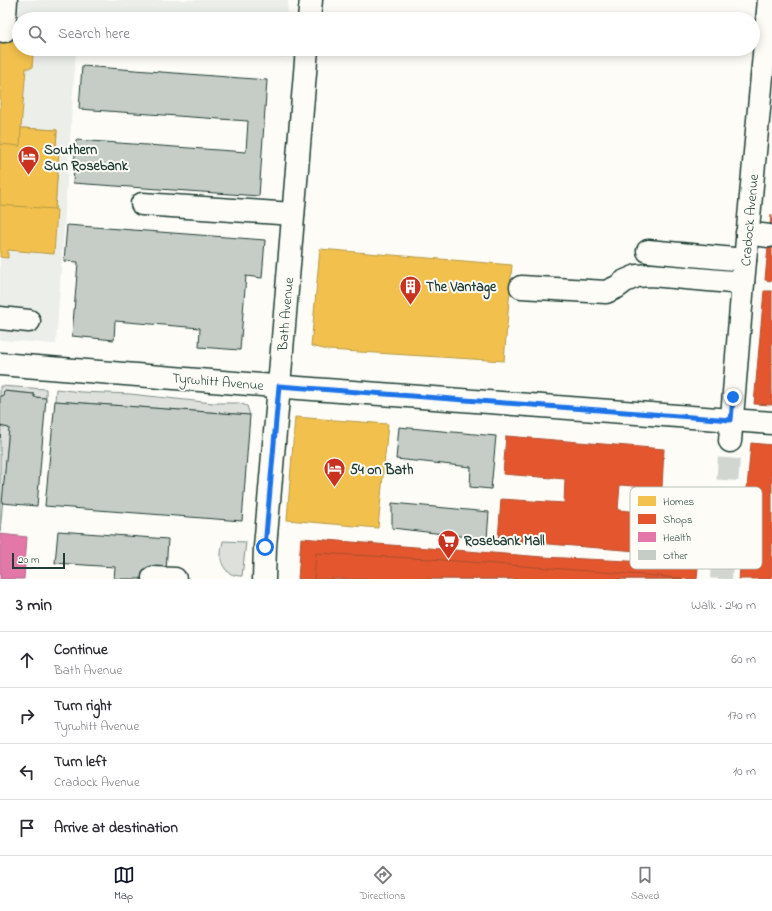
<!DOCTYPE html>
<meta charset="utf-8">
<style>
:root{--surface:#fff;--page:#f7f7f7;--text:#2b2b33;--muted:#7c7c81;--line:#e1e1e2;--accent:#111827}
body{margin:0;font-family:"Indie Flower",sans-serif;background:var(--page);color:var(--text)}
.scale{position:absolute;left:12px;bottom:10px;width:53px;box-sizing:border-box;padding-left:4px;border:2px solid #1f3d34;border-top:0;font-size:11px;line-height:14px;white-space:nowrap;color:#1f3d34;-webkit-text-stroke:3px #fdfcf7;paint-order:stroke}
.stop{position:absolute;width:12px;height:12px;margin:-9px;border:3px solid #1a73e8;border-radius:50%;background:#fff}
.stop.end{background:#1a73e8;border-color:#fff;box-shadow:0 1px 4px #0008}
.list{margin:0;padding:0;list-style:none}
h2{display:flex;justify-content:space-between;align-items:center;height:52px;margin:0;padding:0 16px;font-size:17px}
h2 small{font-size:13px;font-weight:400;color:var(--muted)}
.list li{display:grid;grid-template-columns:26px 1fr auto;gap:12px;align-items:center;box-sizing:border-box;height:56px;padding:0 16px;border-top:1px solid var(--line)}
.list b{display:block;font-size:15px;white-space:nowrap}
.list p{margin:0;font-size:13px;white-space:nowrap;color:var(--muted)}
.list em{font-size:13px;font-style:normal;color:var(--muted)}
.icon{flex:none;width:22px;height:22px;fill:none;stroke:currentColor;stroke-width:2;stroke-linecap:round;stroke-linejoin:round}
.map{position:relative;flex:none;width:772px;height:579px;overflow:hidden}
.search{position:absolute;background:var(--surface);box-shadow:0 2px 10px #0003;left:12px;right:12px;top:12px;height:44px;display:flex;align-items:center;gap:10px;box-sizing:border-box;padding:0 14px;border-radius:22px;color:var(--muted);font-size:15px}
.sheet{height:276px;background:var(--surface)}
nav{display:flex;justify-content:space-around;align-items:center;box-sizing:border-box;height:56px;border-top:1px solid var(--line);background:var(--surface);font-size:11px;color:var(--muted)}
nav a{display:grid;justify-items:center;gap:2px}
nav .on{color:var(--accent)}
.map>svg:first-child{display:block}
.built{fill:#eceee9}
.green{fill:#dde0db;stroke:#7e8e88}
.homes{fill:#f2c14e;stroke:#b39946}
.shops{fill:#e4572e;stroke:#a94f30}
.health{fill:#e377a8;stroke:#a86685}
.building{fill:#c6cdc7;stroke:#1f3d34}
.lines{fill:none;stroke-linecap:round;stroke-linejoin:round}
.minor-tunnel{stroke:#d1d6d0;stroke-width:22;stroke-dasharray:22 11;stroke-linecap:butt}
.minor-casing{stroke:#1f3d34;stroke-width:25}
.minor{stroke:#fdfcf7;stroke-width:22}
.route{stroke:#1a73e8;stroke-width:5}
.labels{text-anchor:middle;stroke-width:4;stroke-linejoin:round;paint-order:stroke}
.poi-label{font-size:14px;font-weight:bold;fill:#1f3d34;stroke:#fdfcf7;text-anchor:start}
.street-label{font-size:14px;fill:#1f3d34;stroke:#fdfcf7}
.key{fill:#fdfcf7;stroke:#bac3bc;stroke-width:1}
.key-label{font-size:11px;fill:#1f3d34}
</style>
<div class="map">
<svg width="772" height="579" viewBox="0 0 772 579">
<rect width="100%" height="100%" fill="#fdfcf7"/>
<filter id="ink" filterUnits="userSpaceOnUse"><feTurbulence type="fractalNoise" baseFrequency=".025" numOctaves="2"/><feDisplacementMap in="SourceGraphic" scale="8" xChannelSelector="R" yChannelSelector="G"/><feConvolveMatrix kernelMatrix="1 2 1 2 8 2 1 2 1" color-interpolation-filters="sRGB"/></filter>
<g filter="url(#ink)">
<g class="built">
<polygon points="0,0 288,0 287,19 19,19 19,49 76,49 56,344 0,340"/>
<polygon points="194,49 284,49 284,57"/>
</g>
<g class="green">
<polygon points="0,386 46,389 46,398 34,397 34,394 4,391 3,396 0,396"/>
<polygon points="56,389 81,392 130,394 213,403 239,403 247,406 250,415 55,401"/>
<polygon points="0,426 9,428 0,533"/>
<path d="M223 541 246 542 242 576C237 576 231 575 227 571 218 561 221 553 223 541Z"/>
</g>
<g class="homes">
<polygon points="0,40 19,41 19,49 27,49 27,54 33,54 32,68 26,68 21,128 57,130 56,149 59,149 55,209 57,210 54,254 8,250 8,258 0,257"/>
<polygon points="21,128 57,130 56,149 59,149 55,209 0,205 0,144 20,146"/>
<polygon points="320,249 512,265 504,361 328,350 311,346"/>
<polygon points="295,417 388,424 378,528 287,520"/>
</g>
<g class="shops">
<polygon points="771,215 772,215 772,281 765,280"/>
<polygon points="764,291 772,291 772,405 754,404"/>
<polygon points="506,436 664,449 662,488 620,485 618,510 704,517 700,556 498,540 501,499 564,503 565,479 503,474"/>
<polygon points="751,443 772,445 772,579 739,579"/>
<polygon points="301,538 543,557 649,562 698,567 697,579 298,579"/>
<polygon points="316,553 429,559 682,578 682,579 314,579"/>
</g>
<polygon class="health" points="0,534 27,537 24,579 0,579"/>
<g class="building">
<polygon points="82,66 267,80 259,196 73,183 76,140 246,152 248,121 79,109"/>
<polygon points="67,225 265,240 262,278 246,276 240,350 199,347 200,328 115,321 114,340 72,336 78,262 64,261"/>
<polygon points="4,391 34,394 34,397 46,398 37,506 2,503 9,428 0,426 0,438 0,396 3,396"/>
<polygon points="55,401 250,415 242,521 45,506"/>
<polygon points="399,427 496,436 491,489 470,487 471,467 396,459"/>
<polygon points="392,503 489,512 487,539 392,528"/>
<polygon points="58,531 168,539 166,571 146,579 114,579 115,567 55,563"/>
</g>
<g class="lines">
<polyline class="minor-tunnel" points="721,579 730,441"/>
<defs>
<g id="minor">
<polyline points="309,19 311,0"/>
<polyline points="4,31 6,0"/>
<polyline points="142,204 293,214"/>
<polyline points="747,233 769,236"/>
<polyline points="648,251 745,260"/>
<polyline points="521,287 606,292 617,287 625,281 637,276 651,275 743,283"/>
<polyline points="0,318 29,321"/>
<polyline points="0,364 299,388 772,423"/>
<polyline points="730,441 743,283 769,0"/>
<polyline points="153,578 175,579"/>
<polyline points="264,579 265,547 279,386 307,49"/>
</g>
</defs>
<use href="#minor" class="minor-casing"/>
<use href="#minor" class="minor"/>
</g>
</g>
<g class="lines" filter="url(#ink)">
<polyline class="route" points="265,547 279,386 731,420 733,397"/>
</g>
<defs>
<symbol id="hotel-pin" viewBox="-11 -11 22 30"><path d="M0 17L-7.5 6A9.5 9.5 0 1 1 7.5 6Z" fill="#c8321e" stroke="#fdfcf7"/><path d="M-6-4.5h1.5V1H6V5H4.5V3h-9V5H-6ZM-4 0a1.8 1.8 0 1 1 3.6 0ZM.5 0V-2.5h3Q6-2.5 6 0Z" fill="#fff"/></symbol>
<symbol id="building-pin" viewBox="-11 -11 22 30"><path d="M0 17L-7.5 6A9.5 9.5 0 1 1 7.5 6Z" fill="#c8321e" stroke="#fdfcf7"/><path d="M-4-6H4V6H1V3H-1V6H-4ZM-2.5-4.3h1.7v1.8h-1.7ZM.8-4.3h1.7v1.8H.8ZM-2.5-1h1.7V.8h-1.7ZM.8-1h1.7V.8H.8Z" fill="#fff"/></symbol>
<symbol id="supermarket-pin" viewBox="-11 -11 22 30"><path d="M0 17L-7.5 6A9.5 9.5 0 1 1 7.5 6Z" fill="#c8321e" stroke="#fdfcf7"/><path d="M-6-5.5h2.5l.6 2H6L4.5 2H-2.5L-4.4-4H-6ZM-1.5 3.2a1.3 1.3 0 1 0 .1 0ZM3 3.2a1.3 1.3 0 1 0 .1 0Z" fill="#fff"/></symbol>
</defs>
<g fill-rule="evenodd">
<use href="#hotel-pin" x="16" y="144" width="25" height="34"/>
<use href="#building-pin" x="398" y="274" width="25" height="34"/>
<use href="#hotel-pin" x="322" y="456" width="25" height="34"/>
<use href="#supermarket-pin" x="436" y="528" width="25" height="34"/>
</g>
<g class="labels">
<g class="poi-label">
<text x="44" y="154">Southern<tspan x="44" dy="16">Sun Rosebank</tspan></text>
<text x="426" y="291">The Vantage</text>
<text x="350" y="474">54 on Bath</text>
<text x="464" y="545">Rosebank Mall</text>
</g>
<g class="street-label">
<text transform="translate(749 220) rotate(-85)" y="5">Cradock Avenue</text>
<text transform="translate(285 314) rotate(-85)" y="5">Bath Avenue</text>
<text transform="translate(218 381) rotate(5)" y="5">Tyrwhitt Avenue</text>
</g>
</g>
<rect x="630" y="487" width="132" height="82" rx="6" class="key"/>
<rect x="638" y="496" width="18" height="10" fill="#f2c14e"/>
<rect x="638" y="514" width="18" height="10" fill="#e4572e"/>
<rect x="638" y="532" width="18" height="10" fill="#e377a8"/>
<rect x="638" y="550" width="18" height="10" fill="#c6cdc7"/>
<g class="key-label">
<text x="663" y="505">Homes</text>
<text x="663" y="523">Shops</text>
<text x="663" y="541">Health</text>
<text x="663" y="559">Other</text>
</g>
</svg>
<div class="scale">20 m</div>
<div class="stop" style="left:265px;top:547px"></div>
<div class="stop end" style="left:733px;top:397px"></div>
<div class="search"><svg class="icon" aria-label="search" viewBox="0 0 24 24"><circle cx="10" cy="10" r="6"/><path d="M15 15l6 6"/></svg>Search here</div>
</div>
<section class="sheet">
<h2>3 min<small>Walk · 240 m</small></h2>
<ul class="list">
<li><svg class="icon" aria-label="ahead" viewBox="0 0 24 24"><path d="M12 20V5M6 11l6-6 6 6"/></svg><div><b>Continue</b><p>Bath Avenue</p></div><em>60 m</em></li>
<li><svg class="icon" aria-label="right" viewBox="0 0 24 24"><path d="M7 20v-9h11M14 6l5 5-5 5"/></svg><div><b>Turn right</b><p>Tyrwhitt Avenue</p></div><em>170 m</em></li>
<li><svg class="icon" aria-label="left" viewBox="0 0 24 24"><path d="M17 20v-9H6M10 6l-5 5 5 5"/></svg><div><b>Turn left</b><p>Cradock Avenue</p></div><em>10 m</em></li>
<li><svg class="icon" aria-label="arrive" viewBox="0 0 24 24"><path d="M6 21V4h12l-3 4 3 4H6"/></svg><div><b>Arrive at destination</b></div></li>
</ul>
</section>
<nav>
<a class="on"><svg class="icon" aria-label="map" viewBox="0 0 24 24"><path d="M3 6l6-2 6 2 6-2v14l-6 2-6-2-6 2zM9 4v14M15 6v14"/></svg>Map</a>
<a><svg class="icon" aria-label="directions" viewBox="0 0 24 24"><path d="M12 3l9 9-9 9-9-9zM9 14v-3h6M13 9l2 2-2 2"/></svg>Directions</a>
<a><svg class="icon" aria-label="saved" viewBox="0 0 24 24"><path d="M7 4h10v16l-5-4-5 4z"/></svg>Saved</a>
</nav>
